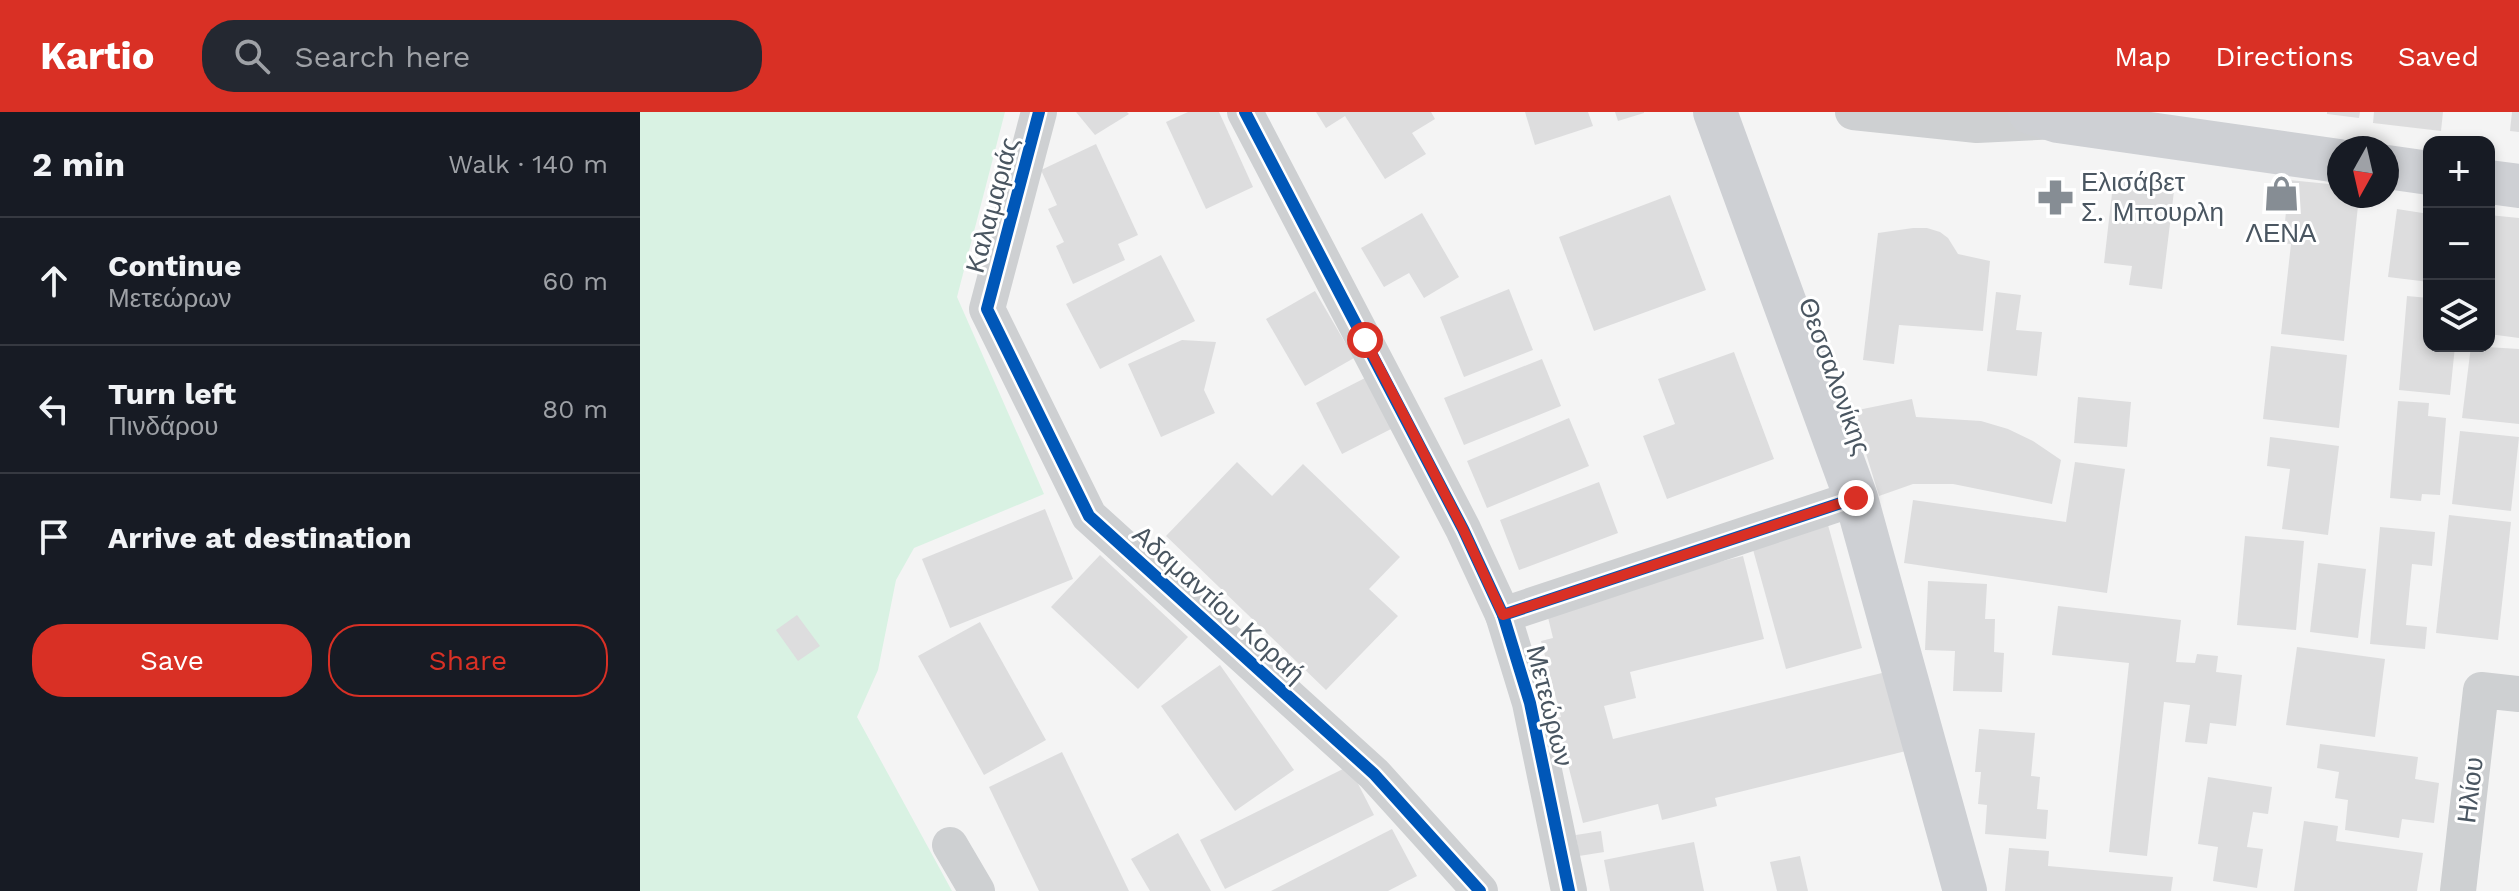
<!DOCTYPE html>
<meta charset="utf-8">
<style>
:root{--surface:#171b24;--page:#242831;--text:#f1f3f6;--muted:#9ea1a6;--line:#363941;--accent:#d93025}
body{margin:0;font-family:"Work Sans",sans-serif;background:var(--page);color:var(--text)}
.controls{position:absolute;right:24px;top:24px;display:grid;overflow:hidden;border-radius:16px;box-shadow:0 4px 12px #0003}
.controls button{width:72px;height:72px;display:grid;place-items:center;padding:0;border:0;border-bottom:2px solid var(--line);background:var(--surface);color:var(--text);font:40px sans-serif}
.compass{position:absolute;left:1687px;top:24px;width:72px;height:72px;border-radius:50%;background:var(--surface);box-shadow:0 4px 12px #0003;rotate:188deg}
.stop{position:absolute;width:24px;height:24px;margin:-18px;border:6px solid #d93025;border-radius:50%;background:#fff}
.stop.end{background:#d93025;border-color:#fff;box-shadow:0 2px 8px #0008}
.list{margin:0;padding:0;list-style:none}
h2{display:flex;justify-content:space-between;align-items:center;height:104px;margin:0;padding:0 32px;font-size:34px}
h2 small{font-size:26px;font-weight:400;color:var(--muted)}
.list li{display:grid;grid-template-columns:52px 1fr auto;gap:24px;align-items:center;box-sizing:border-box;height:128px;padding:0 32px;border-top:2px solid var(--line)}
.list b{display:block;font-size:30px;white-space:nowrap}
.list p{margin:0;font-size:26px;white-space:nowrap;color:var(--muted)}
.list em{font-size:26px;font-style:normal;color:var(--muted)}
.actions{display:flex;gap:16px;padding:24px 32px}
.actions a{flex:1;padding:18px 0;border:2px solid var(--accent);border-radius:32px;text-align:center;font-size:28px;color:var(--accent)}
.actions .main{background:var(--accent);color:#fff}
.icon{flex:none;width:44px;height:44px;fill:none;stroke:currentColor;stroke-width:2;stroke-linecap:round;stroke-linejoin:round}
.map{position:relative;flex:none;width:1879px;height:779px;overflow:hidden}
header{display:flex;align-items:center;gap:48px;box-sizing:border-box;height:112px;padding:0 40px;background:var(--accent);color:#fff}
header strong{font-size:38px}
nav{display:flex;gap:44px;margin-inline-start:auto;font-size:28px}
.search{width:560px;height:72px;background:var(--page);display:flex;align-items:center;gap:20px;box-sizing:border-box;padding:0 28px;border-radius:32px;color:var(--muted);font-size:30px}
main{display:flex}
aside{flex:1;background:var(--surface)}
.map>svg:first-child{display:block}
.green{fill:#d9f2e3}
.building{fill:#ddddde}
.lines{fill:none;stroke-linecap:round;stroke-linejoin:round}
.street{stroke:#ced0d2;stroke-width:36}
.secondary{stroke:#ced0d4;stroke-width:44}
.cycleway-casing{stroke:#fff;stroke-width:17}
.cycleway{stroke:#0057b8;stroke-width:12}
.route{stroke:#d93025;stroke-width:10}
.labels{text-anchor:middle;stroke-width:6;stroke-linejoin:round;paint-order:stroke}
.poi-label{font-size:26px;fill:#4a5661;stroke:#fff;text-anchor:start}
.street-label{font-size:26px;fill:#4a5661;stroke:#fff}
</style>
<header>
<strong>Kartio</strong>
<div class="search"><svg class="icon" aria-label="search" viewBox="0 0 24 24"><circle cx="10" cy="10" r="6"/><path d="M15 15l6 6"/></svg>Search here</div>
<nav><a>Map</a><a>Directions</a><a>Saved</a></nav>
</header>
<main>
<aside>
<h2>2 min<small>Walk · 140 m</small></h2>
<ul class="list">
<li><svg class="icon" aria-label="ahead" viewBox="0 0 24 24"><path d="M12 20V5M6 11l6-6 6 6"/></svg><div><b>Continue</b><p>Μετεώρων</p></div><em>60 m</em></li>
<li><svg class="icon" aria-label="left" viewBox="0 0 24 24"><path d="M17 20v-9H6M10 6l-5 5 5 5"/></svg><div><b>Turn left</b><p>Πινδάρου</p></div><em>80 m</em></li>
<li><svg class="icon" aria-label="arrive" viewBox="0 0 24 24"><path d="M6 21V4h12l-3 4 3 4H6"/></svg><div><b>Arrive at destination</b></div></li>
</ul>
<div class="actions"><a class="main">Save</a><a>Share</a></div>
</aside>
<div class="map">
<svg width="1879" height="779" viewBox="0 0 1879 779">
<rect width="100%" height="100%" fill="#f4f4f4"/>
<polygon class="green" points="0,0 365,0 317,185 404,382 274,436 256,468 238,558 217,605 312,779 0,779"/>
<g class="building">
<polygon points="436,0 487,0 489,2 455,23"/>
<polygon points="548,0 579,0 613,75 566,97 526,10"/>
<polygon points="676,0 791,0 795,7 772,21 786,42 745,67 705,4 686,16"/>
<polygon points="885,0 948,0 953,14 895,33"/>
<polygon points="975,0 1004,0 1004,1 978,9"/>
<polygon points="1687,0 1720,0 1719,6 1687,2"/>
<polygon points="1734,0 1803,0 1801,19 1733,11"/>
<polygon points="1872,0 1879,0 1879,20 1870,19"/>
<polygon points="456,32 498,123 478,132 485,148 433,172 416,134 424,130 408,97 417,93 401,58"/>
<polygon points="1474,64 1535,71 1522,177 1489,173 1492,154 1464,151"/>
<polygon points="1649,68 1699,73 1699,84 1719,84 1704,229 1641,222 1651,132 1643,131"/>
<polygon points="1030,83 1066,178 954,219 919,125"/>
<polygon points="1757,97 1789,102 1789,170 1748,165"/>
<polygon points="782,101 819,165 784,186 769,161 744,175 721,136"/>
<polygon points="1849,103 1879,106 1879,226 1849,222"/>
<polygon points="1273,116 1287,116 1300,120 1308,126 1318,142 1350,149 1343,219 1259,213 1254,252 1223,248 1238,121"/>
<polygon points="521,143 555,209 460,257 426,192"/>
<polygon points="869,177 893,238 824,265 800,205"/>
<polygon points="675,179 714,246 665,274 626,207"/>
<polygon points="1356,180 1381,183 1376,218 1402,220 1397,264 1347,259"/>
<polygon points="1767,184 1789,186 1789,234 1815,234 1810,283 1759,278"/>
<polygon points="542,228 576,230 564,278 575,301 521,325 488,252"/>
<polygon points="1631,234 1707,243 1699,316 1623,307"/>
<polygon points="1831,234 1879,237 1879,312 1822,306"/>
<polygon points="1094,240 1134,347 1027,387 1003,324 1035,312 1018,267"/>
<polygon points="902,247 921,294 824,333 804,286"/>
<polygon points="727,265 753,316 702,342 676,291"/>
<polygon points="1438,285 1491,290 1487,335 1434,331"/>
<polygon points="1272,287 1276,305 1341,309 1368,317 1393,329 1421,348 1412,392 1313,372 1273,372 1239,384 1213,299"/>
<polygon points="1758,289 1789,291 1788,304 1806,306 1800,383 1782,382 1781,389 1750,386"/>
<polygon points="929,306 949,354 847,396 827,349"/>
<polygon points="1820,319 1879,325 1871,399 1812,392"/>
<polygon points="1630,325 1699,334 1688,423 1642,417 1650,357 1627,354"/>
<polygon points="597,350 632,384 663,352 760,445 729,477 758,504 686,578 526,424"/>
<polygon points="1435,350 1485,357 1467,481 1264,451 1273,388 1426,410"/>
<polygon points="959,370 978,421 879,458 860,408"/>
<polygon points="405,397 433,467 310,516 282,447"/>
<polygon points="1809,403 1871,410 1858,528 1796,521"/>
<polygon points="1188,413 1222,536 1146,557 1112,434"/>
<polygon points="1740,415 1795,420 1792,454 1772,452 1766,513 1787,515 1785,537 1730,532"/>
<polygon points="1605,424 1664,429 1656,518 1597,513"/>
<polygon points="460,443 548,525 498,577 411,495"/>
<polygon points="1103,444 1124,527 990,560 996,586 964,594 973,627 1246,560 1266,639 1075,686 1077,694 1022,708 1018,692 943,711 916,606 921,605 901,529 913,526 905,493"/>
<polygon points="1678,451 1726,457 1718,526 1670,520"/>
<polygon points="1288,469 1347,472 1345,507 1355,507 1354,540 1364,541 1362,580 1313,579 1315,539 1285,538"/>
<polygon points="1418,494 1541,508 1536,550 1555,551 1557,542 1578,544 1576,560 1602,563 1596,614 1570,611 1567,632 1545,630 1550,593 1524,590 1507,744 1469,740 1489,551 1412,543"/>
<polygon points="157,503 180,534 158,549 136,518"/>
<polygon points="340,510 406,628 344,663 278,544"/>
<polygon points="1657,535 1745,547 1735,625 1646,613"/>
<polygon points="580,553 654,658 595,699 521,594"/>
<polygon points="1339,617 1395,621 1391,664 1400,665 1397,697 1408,698 1406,727 1345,722 1347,693 1338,692 1341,660 1335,660"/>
<polygon points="1680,632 1778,645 1775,667 1799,671 1794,711 1762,707 1759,726 1705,718 1708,688 1695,686 1699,660 1677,656"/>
<polygon points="422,640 489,779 399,779 349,675"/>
<polygon points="709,654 734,703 585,777 560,728"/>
<polygon points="1568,665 1632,675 1628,702 1613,700 1607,735 1623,737 1617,776 1573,769 1578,735 1558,732"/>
<polygon points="1664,709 1698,714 1696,729 1783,741 1777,779 1654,779"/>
<polygon points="752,717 777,764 748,779 631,779"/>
<polygon points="961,719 964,740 939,744 936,723"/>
<polygon points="538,721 571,779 510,779 491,747"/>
<polygon points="1054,730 1064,779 970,779 964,748"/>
<polygon points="1369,736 1409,739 1408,754 1533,765 1531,779 1365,779"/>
<polygon points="1160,744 1168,779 1137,779 1130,750"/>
</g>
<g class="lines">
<g class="street">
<polyline points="399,0 347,197 449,404 734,662 840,779"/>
<polyline points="605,0 823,417 863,503 890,591 929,779"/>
<polyline points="1213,0 1337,13 1418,9 1418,5"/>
<polyline points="863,503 1216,386"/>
<polyline points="310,733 337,779"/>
<polyline points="1818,779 1841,578 1879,582"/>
</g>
<g class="secondary">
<polyline points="1075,0 1216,386 1325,779"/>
<polyline points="1390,0 1418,9 1699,49"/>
<polyline points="1747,55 1789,61"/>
<polyline points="1849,70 1879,74"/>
</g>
<defs>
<g id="cycleway">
<polyline points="399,0 347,197 449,404 734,662 840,779"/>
<polyline points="605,0 823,417 863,503 890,591 929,779"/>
<polyline points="863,503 1216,386"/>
</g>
</defs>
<use href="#cycleway" class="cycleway-casing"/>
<use href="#cycleway" class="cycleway"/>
</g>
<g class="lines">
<polyline class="route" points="725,228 823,417 863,503 1216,386"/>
</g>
<defs>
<symbol id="shop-bare" viewBox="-9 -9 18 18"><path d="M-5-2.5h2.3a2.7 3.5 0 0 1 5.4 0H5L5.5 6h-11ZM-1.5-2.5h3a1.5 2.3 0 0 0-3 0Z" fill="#868d94" stroke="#fff" stroke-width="2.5" paint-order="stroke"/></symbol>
<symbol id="pharmacy-bare" viewBox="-9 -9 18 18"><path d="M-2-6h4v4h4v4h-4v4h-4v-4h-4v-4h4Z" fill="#868d94" stroke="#fff" stroke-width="2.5" paint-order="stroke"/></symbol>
</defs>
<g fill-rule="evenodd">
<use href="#shop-bare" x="1616" y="56" width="51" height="51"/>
<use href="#pharmacy-bare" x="1390" y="60" width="51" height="51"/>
</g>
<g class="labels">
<g class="poi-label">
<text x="1441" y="79">Ελισάβετ<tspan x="1441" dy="30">Σ. Μπουρλη</tspan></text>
<text x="1641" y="130" text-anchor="middle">ΛΕΝΑ</text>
</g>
<g class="street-label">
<text transform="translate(352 93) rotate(-75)" y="9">Καλαμαριάς</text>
<text transform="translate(1195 264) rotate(70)" y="9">Θεσσαλονίκης</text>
<text transform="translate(579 492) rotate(42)" y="9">Αδαμαντίου Κοραή</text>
<text transform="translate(910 594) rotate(76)" y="9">Μετεώρων</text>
<text transform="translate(1830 678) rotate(-83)" y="9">Ηλίου</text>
</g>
</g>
</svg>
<div class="controls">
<button>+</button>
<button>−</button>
<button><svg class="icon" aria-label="layers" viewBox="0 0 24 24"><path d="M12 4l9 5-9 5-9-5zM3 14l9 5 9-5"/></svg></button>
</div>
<svg class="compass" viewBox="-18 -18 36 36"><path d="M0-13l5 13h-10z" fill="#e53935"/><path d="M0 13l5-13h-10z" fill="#9ea1a6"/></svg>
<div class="stop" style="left:725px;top:228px"></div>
<div class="stop end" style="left:1216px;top:386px"></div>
</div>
</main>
